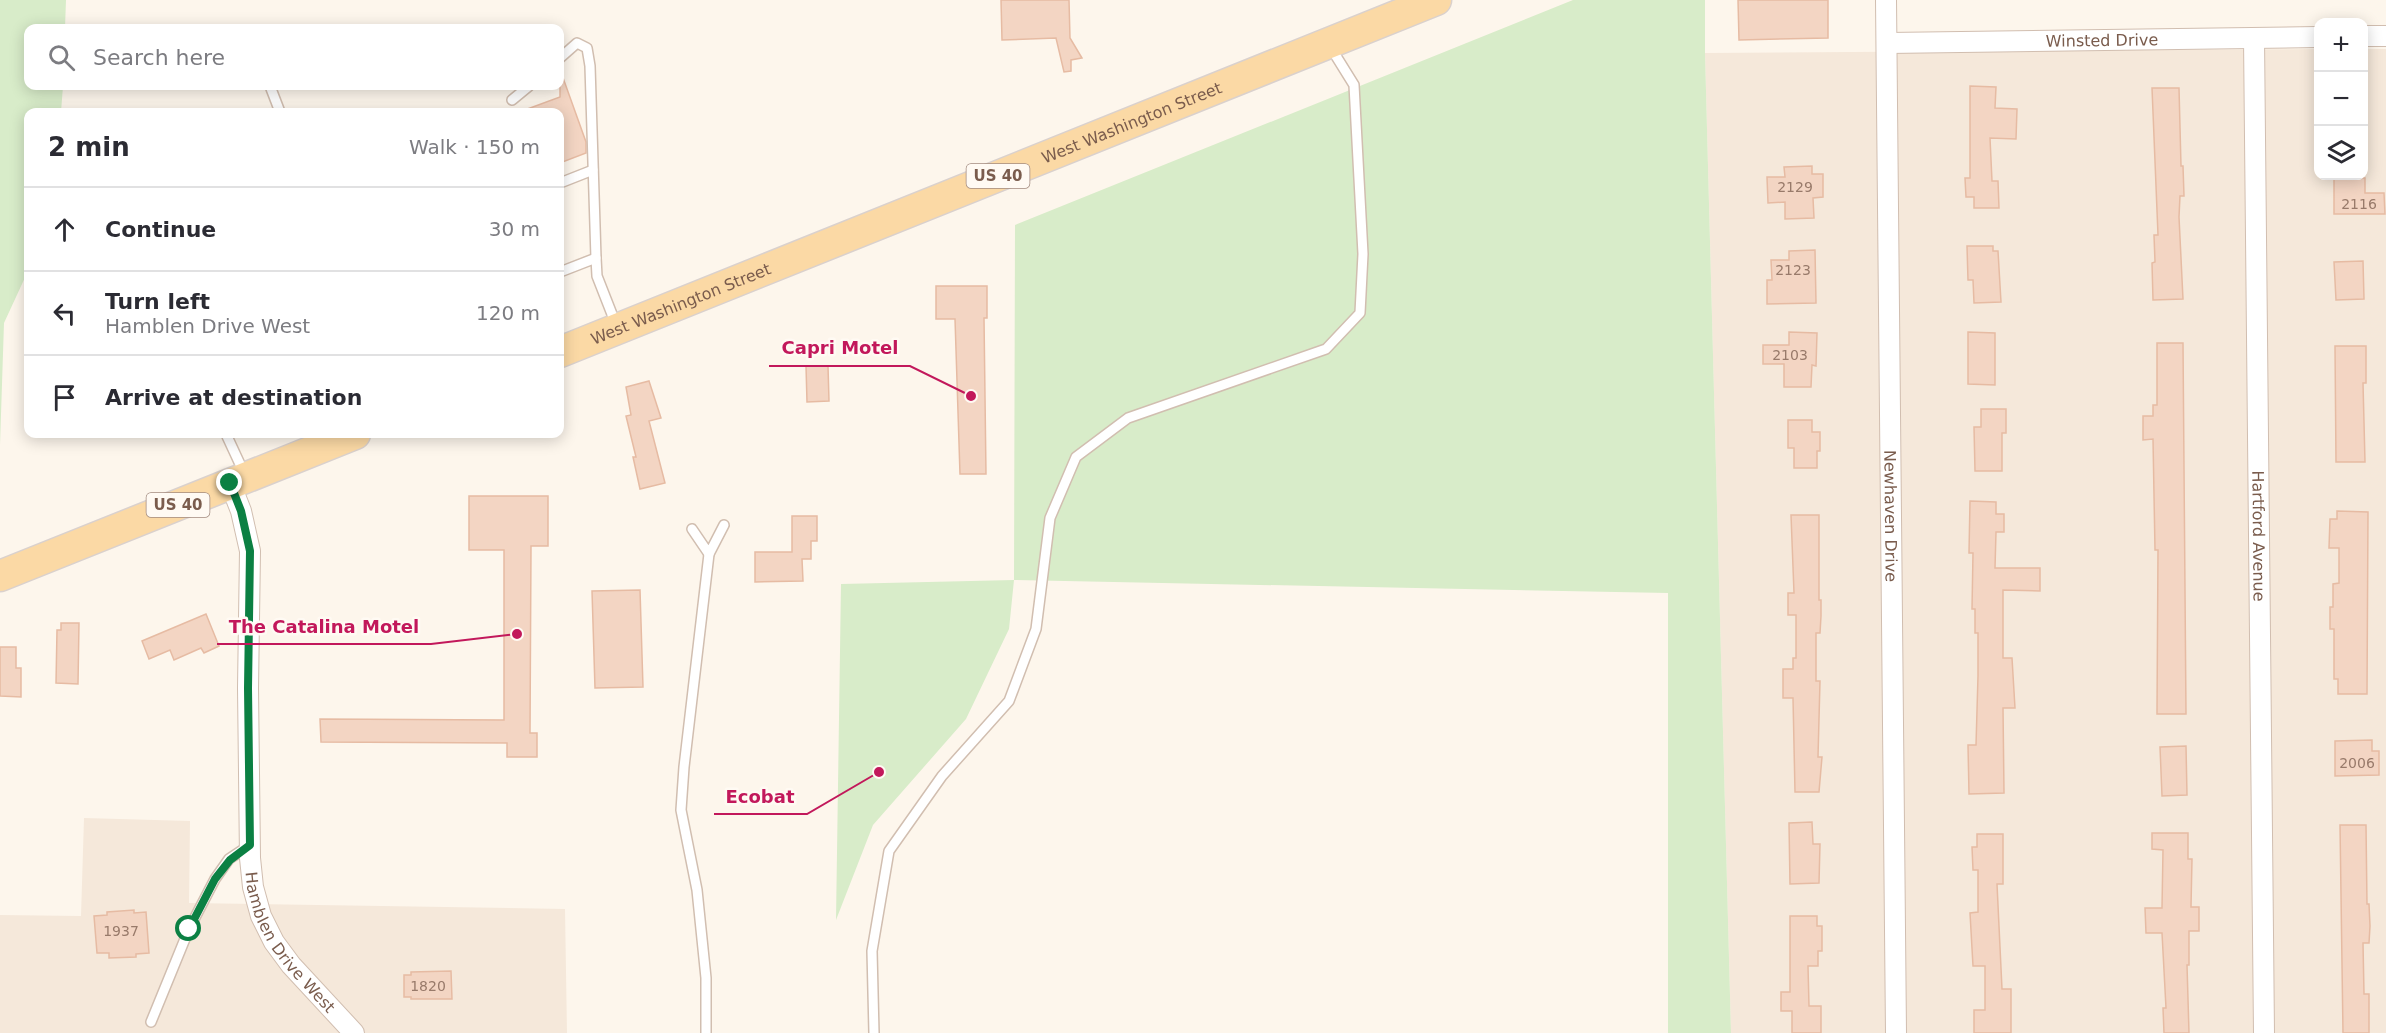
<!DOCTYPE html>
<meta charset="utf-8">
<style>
:root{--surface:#fff;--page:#f7f7f7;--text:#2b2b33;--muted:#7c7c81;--line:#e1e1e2}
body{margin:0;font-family:"DejaVu Sans",sans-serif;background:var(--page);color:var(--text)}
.controls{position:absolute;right:18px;top:18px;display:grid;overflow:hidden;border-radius:12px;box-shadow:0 3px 15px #0003}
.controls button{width:54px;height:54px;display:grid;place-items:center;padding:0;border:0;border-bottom:2px solid var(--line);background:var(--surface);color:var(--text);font:30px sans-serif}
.stop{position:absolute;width:18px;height:18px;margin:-14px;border:4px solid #0b8043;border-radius:50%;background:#fff}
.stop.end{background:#0b8043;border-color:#fff;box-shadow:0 2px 6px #0008}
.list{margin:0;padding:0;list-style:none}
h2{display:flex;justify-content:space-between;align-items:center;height:78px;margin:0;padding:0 24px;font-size:26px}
h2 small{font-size:20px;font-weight:400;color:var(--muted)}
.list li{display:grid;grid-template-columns:39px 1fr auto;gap:18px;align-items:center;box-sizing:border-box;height:84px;padding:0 24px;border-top:2px solid var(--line)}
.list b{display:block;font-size:22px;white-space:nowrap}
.list p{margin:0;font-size:20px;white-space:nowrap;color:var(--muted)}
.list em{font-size:20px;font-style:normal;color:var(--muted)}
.icon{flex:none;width:33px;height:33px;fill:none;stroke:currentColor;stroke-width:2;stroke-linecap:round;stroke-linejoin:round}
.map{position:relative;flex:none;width:2386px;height:1033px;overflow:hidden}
.search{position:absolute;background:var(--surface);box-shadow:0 3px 15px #0003;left:24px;top:24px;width:540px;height:66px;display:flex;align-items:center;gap:15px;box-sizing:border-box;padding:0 21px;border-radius:12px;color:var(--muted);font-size:22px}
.panel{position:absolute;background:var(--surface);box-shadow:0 3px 15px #0003;left:24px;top:108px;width:540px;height:330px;border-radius:12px}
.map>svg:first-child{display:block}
.residential{fill:#f5e8da}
.green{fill:#d8ecc9}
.building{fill:#f3d5c3;stroke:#e6bba3;stroke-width:1.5}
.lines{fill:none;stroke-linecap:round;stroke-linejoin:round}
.lane-casing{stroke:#d1beb0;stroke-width:12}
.street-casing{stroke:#d1beb0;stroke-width:22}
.primary-casing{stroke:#dad1cd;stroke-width:33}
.lane{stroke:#fff;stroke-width:9}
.street{stroke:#fff;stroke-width:20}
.primary{stroke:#fbd9a5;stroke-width:30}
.route{stroke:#0b8043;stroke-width:8}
.labels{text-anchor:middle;stroke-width:5;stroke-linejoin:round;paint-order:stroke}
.number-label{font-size:14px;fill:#987a6a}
.shield{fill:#fffaf3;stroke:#a28b7f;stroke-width:1.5}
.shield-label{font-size:15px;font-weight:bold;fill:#7a5c4d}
.street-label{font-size:16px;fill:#7a5c4d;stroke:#fffaf3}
.leader{fill:none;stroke:#c2185b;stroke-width:2}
.callout-dot{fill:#c2185b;stroke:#fffaf3;stroke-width:2}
.callout-label{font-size:18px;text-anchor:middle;font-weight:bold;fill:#c2185b;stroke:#fffaf3;stroke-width:5;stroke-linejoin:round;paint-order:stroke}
</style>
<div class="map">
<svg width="2386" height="1033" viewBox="0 0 2386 1033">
<rect width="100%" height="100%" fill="#fdf6ec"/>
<g class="residential">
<polygon points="2318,49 2318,176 2364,176 2364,49 2386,49 2386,1033 1731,1033 1705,53"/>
<polygon points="84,818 190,821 189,903 565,909 567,1033 0,1033 0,915 81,916"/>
</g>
<g class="green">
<polygon points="0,0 66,0 65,28 28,28 28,86 63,86 61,112 28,112 28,271 4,323 0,445"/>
<polygon points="1573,0 1705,0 1705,53 1731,1033 1668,1033 1668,593 1014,580 1009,629 966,719 873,825 836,920 841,584 1014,580 1015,225"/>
</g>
<g class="building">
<polygon points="1001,0 1069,0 1070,38 1082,58 1071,60 1071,71 1064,72 1056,38 1002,40"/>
<polygon points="1738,0 1828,0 1828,38 1739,40"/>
<polygon points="560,75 562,75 586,142 586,153 560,163 560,112 522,111 560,97"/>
<polygon points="1970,86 1996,87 1995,108 2017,109 2016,139 1990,138 1992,181 1998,181 1999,208 1974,208 1974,197 1966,197 1965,178 1970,178"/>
<polygon points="2152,88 2179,88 2181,166 2183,166 2184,196 2180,196 2179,217 2183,299 2153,300 2152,263 2155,262 2154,235 2158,235"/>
<polygon points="1812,166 1812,174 1823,174 1823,197 1813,198 1814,218 1785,219 1785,202 1768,203 1767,177 1785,177 1784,167"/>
<polygon points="2334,178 2365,178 2365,193 2384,193 2385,214 2334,214"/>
<polygon points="1967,246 1993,246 1993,251 1998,251 2001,302 1974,303 1973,280 1968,280"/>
<polygon points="1815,250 1816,303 1767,304 1767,280 1772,280 1771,260 1789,260 1789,251"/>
<polygon points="2363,261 2364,299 2336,300 2334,262"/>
<polygon points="936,286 987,286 987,318 984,318 986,474 960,474 955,319 936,319"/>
<polygon points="1789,332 1817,333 1816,366 1812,365 1811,387 1784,387 1784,364 1763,364 1763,345 1789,345"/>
<polygon points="1968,332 1995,333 1995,385 1968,384"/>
<polygon points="2157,343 2183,343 2186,714 2157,714 2158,550 2155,550 2153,439 2143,440 2143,416 2153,416 2153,405 2157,405"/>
<polygon points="2335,346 2366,346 2366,383 2363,383 2365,462 2336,462"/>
<polygon points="806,366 828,366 829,401 807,402"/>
<polygon points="649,381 661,418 649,421 665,483 640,489 633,457 636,457 626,416 631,415 626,387"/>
<polygon points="1981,409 2006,409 2006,433 2002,433 2002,471 1975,471 1974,427 1981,427"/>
<polygon points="1788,420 1812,420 1812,432 1820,432 1820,451 1817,451 1817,468 1794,468 1794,448 1788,448"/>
<polygon points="469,496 548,496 548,546 531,546 530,733 537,733 537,757 507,757 507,743 321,742 320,719 504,720 504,550 469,550"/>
<polygon points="1970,501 1996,502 1996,514 2004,514 2004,532 1996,532 1995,568 2040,568 2040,591 2003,590 2003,658 2012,658 2015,708 2003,708 2004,793 1969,794 1968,745 1976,745 1978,676 1978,633 1975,633 1975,609 1972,609 1973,553 1969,553"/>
<polygon points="2337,511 2368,512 2367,694 2338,694 2338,679 2334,679 2334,629 2330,629 2330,607 2333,607 2333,584 2339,583 2339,548 2329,548 2330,519 2337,519"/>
<polygon points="1791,515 1819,515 1819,600 1821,600 1821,616 1820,633 1816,633 1816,681 1820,681 1818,757 1822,757 1819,792 1795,792 1793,698 1783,698 1783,669 1793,669 1793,658 1796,658 1796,615 1788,615 1788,593 1794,593"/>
<polygon points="792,516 817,516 817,541 811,541 811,559 802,559 803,581 755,582 755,552 792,552"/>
<polygon points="640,590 643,687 595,688 592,591"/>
<polygon points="206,614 219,646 204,653 201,648 174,660 170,650 149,659 142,641"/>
<polygon points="61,623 79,623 78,684 56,683 57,630 61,630"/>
<polygon points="0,647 16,647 16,668 21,668 21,697 0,696"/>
<polygon points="2372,740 2372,751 2379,751 2379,775 2335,776 2335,741"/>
<polygon points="2186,746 2187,795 2162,796 2160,747"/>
<polygon points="1812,822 1813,844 1820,844 1819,883 1790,884 1789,823"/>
<polygon points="2340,825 2366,825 2367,904 2369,904 2370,926 2369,943 2363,943 2364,994 2369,994 2369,1033 2343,1033"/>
<polygon points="2152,833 2188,833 2188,859 2192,859 2191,907 2199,907 2199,931 2189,931 2189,965 2187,965 2189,1033 2164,1033 2163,1008 2166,1008 2162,933 2146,933 2145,908 2162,908 2163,850 2152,849"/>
<polygon points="1977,834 2003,834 2003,884 1997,884 2002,989 2011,989 2011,1033 1974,1033 1974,1010 1985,1010 1985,966 1973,966 1970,913 1978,912 1978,870 1973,870 1972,847 1977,847"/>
<polygon points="134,910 134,913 146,912 149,953 136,954 136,957 109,958 109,953 97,953 94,916 107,915 107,912"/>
<polygon points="1790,916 1817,916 1817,926 1822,926 1822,951 1818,951 1818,966 1808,966 1809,1006 1821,1006 1821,1033 1792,1033 1792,1011 1781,1011 1781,992 1790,992"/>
<polygon points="451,971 452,999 411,999 411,997 404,997 404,975 411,975 411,972"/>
</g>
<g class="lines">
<defs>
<g id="lane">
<polyline points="560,58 577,43 587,48 590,66 596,258"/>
<polyline points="270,86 280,112"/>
<polyline points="512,100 529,86"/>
<polyline points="560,183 593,170"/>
<polyline points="560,272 596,258 597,276 617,327"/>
<polyline points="226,434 245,475"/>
<polyline points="692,529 709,554 724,525"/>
<polyline points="151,1022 189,929 215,879 229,859 250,845"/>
<polyline points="706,1033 706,978 697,890 681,810 684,767 709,554"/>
<polyline points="874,1033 872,951 889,851 942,776 1009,701 1036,629 1050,518 1076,457 1128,418 1326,349 1360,313 1363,254 1354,85 1331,48"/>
</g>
<g id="street">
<path id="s1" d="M1886 0 1896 1033"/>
<polyline points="2364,36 2386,36"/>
<path id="s2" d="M2254 38 2264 1033"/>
<path id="s3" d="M1888 43 2318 37"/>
<path id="s4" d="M230 483 241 511 250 551 248 688 250 858 253 887 261 916 274 942 291 965 354 1033"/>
</g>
<g id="primary">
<path id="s5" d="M560 352 1436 0"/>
<polyline points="0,576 355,434"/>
</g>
</defs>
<use href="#lane" class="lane-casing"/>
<use href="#street" class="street-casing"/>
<use href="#primary" class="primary-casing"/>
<use href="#lane" class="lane"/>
<use href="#street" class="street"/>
<use href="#primary" class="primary"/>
</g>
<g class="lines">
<polyline class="route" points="189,929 215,879 230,860 250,845 248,688 250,551 241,511 230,483"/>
</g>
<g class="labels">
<g class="number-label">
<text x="1795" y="192">2129</text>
<text x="2359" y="209">2116</text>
<text x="1793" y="275">2123</text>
<text x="1790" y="360">2103</text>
<text x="2357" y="768">2006</text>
<text x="121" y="936">1937</text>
<text x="428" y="991">1820</text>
</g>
<g class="shield">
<rect x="966.5" y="164" width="63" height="24" rx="4.5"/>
<rect x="146.5" y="493" width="63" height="24" rx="4.5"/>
</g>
<g class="shield-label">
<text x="998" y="181">US 40</text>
<text x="178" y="510">US 40</text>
</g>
<g class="street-label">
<text dy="6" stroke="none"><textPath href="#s3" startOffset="214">Winsted Drive</textPath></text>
<text dy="6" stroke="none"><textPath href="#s5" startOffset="616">West Washington Street</textPath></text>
<text dy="6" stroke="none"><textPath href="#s5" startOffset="130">West Washington Street</textPath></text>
<text dy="6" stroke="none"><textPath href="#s1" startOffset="516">Newhaven Drive</textPath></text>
<text dy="6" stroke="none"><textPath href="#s2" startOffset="498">Hartford Avenue</textPath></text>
<text dy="6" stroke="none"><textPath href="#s4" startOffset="474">Hamblen Drive West</textPath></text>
</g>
</g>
<path class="leader" d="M971 396L910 366H769M517 634L431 644H217M879 772L807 814H714"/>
<g class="callout-dot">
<circle cx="971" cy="396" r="6"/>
<circle cx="517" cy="634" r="6"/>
<circle cx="879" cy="772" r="6"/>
</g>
<g class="callout-label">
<text x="840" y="354">Capri Motel</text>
<text x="324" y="633">The Catalina Motel</text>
<text x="760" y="803">Ecobat</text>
</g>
</svg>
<div class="controls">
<button>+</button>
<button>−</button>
<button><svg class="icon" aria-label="layers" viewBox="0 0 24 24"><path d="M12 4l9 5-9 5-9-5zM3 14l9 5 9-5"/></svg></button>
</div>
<div class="stop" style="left:189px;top:929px"></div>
<div class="stop end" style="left:230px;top:483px"></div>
<div class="search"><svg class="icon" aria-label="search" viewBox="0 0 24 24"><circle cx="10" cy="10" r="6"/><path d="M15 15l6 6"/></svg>Search here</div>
<section class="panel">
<h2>2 min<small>Walk · 150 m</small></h2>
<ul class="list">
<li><svg class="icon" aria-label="ahead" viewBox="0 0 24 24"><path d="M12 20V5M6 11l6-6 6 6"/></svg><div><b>Continue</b></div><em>30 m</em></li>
<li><svg class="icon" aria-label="left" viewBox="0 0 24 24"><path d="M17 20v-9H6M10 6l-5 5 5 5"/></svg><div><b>Turn left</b><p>Hamblen Drive West</p></div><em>120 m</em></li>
<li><svg class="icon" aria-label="arrive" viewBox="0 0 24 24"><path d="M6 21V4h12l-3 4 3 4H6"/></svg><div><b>Arrive at destination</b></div></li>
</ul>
</section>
</div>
